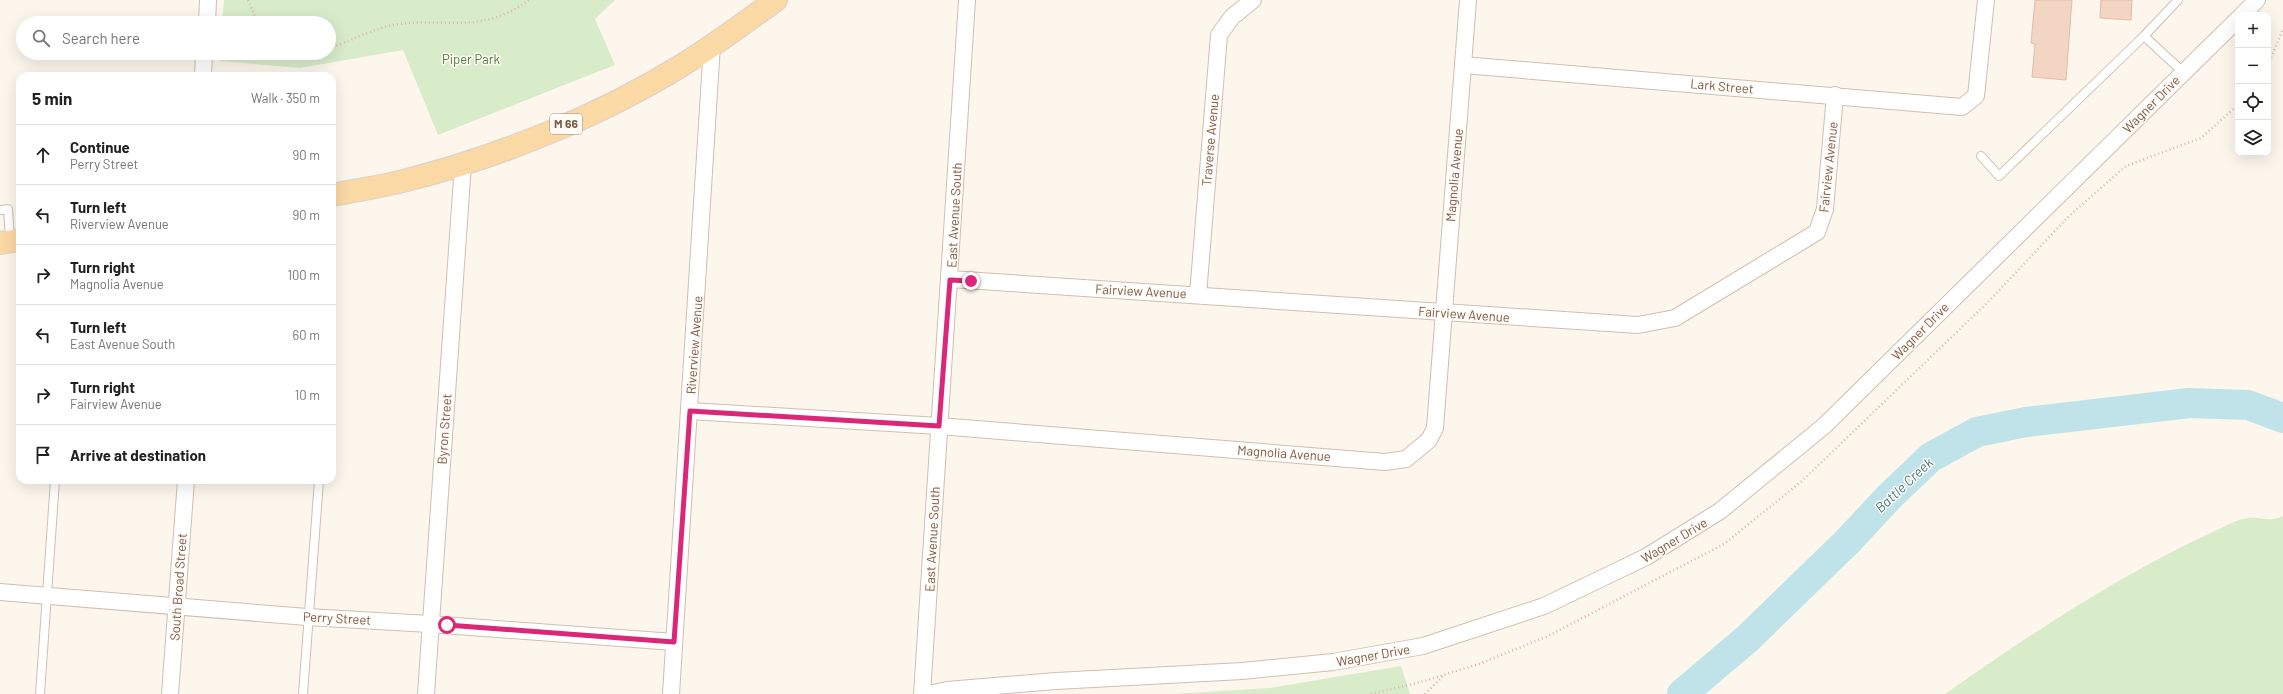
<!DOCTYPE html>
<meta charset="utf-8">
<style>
:root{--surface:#fff;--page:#f6f6f6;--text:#222;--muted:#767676;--line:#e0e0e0}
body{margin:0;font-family:Barlow,sans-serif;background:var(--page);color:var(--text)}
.controls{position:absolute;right:12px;top:12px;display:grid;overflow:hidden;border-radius:8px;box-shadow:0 4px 16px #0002}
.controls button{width:36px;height:36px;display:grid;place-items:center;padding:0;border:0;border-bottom:1px solid var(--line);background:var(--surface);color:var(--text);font:20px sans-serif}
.stop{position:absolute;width:12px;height:12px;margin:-9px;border:3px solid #db2777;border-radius:50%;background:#fff}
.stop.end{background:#db2777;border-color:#fff;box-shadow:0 1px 4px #0008}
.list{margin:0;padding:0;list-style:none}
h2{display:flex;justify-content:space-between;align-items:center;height:52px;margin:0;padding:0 16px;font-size:17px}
h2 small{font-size:13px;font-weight:400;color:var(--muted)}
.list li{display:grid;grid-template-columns:26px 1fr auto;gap:12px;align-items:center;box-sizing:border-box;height:60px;padding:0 16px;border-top:1px solid var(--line)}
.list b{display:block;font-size:15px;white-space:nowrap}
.list p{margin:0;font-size:13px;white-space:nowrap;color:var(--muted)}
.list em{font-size:13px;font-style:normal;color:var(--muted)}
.icon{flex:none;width:22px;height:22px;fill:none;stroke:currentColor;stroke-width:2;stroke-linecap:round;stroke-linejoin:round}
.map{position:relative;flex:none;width:2283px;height:694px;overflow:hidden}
.search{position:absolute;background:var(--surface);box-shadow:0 4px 16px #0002;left:16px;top:16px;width:320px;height:44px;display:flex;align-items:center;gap:10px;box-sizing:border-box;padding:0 14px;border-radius:22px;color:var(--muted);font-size:15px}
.panel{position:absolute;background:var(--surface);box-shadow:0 4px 16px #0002;left:16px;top:72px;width:320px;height:412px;border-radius:12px}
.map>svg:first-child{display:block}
.green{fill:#d8ecc9}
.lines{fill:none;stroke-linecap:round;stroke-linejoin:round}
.river{stroke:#bfe3e8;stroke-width:30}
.building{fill:#f3d5c3;stroke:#e6bba3}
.service-casing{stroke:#d1beb0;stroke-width:10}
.minor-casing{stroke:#d1beb0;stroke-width:18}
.primary-casing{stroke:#dad1cd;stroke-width:24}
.path{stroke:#d9b8a5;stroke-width:2.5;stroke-dasharray:1 3;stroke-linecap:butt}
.service{stroke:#fff;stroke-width:8}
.minor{stroke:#fff;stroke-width:16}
.primary{stroke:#fbd9a5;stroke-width:22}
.route{stroke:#db2777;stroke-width:5}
.labels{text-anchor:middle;stroke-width:3;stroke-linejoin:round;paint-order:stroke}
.shield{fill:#fffaf3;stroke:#a28b7f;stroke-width:1}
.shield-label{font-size:12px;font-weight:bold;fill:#7a5c4d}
.park-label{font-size:13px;fill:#537a41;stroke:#fffaf3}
.street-label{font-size:13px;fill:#7a5c4d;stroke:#fffaf3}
.water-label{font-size:14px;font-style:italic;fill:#437c86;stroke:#fffaf3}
</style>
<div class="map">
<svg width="2283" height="694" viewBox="0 0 2283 694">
<rect width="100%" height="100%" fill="#fdf6ec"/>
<g class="green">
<polygon points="224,0 615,0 595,19 615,65 438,135 403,50 300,68 220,61 220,53 329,53 329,23 222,23"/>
<path d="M2283 516V694H1945C2032 633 2119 575 2217 530 2225 526 2238 519 2248 518 2262 516 2268 523 2283 516Z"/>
<polygon points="1401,666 1410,694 1174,694 1270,688"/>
</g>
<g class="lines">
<polyline class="river" points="1682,694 1747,639 1847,542 1890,496 1931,457 1977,432 2026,422 2189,403 2248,405 2283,418"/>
</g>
<g class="building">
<polygon points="2035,0 2072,0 2066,80 2032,77 2035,44 2031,43"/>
<polygon points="2101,0 2132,0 2131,20 2100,18"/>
</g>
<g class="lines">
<defs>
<g id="service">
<polyline points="2144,36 2178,0"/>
<polyline points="1981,156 1999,176 2144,36 2183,72"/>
<polyline points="0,210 8,209 10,240"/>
<polyline points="40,694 55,480"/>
<polyline points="303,694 319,480"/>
</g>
<g id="minor">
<polyline points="2242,15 2257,0"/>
<polyline points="207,23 208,0"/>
<polyline points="1463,65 1962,107 1976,96 1986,0"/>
<polyline points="203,76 204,53"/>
<polyline points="950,279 1638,325 1675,318 1817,232 1825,209 1835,95"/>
<polyline points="1198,295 1219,35 1232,17 1253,0"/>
<polyline points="690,411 939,426 1385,462 1406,459 1429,440 1435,428 1468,0"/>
<polyline points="0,592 307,617 430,624 674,642"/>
<polyline points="170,694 186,480"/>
<polyline points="426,694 463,164"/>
<polyline points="671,694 712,45"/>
<polyline points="922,694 967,0"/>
<polyline points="929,694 947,690 1056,681 1242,671 1333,662 1423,646 1544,606 1646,557 1720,511 1824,426 2238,19"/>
</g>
<g id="primary">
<path d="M332 195C356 190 380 187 403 181 499 157 600 116 684 64 716 44 746 22 776 0"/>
<polyline points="0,243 20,240"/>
</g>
</defs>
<use href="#service" class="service-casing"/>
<use href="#minor" class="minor-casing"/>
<use href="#primary" class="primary-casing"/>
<g class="path">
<polyline points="248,0 258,23"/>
<path d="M329 48C352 41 375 27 399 24 449 18 483 34 529 0"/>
<polyline points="2268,65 2283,29"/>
<polyline points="1371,694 1421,682 1479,664 1548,636 1724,544 1802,481 1988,302 2070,215 2126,166 2201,138 2238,105"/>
<polyline points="1425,694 1443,676"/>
</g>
<use href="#service" class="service"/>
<use href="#minor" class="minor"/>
<use href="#primary" class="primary"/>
</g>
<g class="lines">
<polyline class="route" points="447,625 674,642 690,411 939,426 950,280 971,281"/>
</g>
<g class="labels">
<rect class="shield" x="550" y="114" width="32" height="20" rx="3"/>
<g class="shield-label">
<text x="566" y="128">M 66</text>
</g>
<g class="park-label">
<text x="471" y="64">Piper Park</text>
</g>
<g class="street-label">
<text transform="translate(1722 86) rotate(5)" y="5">Lark Street</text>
<text transform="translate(2151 104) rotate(-45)" y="5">Wagner Drive</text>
<text transform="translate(1210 140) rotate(-85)" y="5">Traverse Avenue</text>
<text transform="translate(1828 167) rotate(-84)" y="5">Fairview Avenue</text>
<text transform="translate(1454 175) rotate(-85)" y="5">Magnolia Avenue</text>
<text transform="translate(954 215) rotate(-87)" y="5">East Avenue South</text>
<text transform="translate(1141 291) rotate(3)" y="5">Fairview Avenue</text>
<text transform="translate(1464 314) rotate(4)" y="5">Fairview Avenue</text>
<text transform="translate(1920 331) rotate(-45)" y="5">Wagner Drive</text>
<text transform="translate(694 345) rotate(-86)" y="5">Riverview Avenue</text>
<text transform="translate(444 429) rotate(-86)" y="5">Byron Street</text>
<text transform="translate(1284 453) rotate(4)" y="5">Magnolia Avenue</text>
<text transform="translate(932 539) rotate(-87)" y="5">East Avenue South</text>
<text transform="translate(1674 540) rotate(-31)" y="5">Wagner Drive</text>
<text transform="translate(178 587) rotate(-86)" y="5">South Broad Street</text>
<text transform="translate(337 618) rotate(3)" y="5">Perry Street</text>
<text transform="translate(1373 655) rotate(-10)" y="5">Wagner Drive</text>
</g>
<g class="water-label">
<text transform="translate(1904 485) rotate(-43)" y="5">Battle Creek</text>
</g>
</g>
</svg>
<div class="controls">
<button>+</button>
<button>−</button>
<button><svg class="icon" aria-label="locate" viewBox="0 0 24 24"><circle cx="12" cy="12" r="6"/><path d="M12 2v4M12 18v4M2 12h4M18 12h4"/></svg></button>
<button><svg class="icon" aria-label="layers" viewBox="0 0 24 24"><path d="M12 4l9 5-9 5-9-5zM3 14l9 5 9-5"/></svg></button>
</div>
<div class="stop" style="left:447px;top:625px"></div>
<div class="stop end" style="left:971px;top:281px"></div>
<div class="search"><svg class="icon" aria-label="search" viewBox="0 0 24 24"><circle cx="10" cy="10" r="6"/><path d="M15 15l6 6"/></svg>Search here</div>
<section class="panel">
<h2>5 min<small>Walk · 350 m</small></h2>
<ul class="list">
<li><svg class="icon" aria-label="ahead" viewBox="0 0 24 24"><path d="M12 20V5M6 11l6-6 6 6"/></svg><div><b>Continue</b><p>Perry Street</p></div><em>90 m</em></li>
<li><svg class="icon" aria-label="left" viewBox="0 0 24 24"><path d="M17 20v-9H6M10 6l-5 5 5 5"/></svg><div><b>Turn left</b><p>Riverview Avenue</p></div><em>90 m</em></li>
<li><svg class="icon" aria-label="right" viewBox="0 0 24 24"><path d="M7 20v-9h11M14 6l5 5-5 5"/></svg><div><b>Turn right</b><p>Magnolia Avenue</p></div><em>100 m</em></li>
<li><svg class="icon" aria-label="left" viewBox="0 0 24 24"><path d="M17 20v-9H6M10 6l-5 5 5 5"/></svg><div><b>Turn left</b><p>East Avenue South</p></div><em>60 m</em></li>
<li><svg class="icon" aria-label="right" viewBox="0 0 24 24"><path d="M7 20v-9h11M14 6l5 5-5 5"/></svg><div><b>Turn right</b><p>Fairview Avenue</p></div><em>10 m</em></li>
<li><svg class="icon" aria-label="arrive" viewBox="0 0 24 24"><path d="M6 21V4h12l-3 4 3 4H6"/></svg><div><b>Arrive at destination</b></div></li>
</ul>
</section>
</div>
